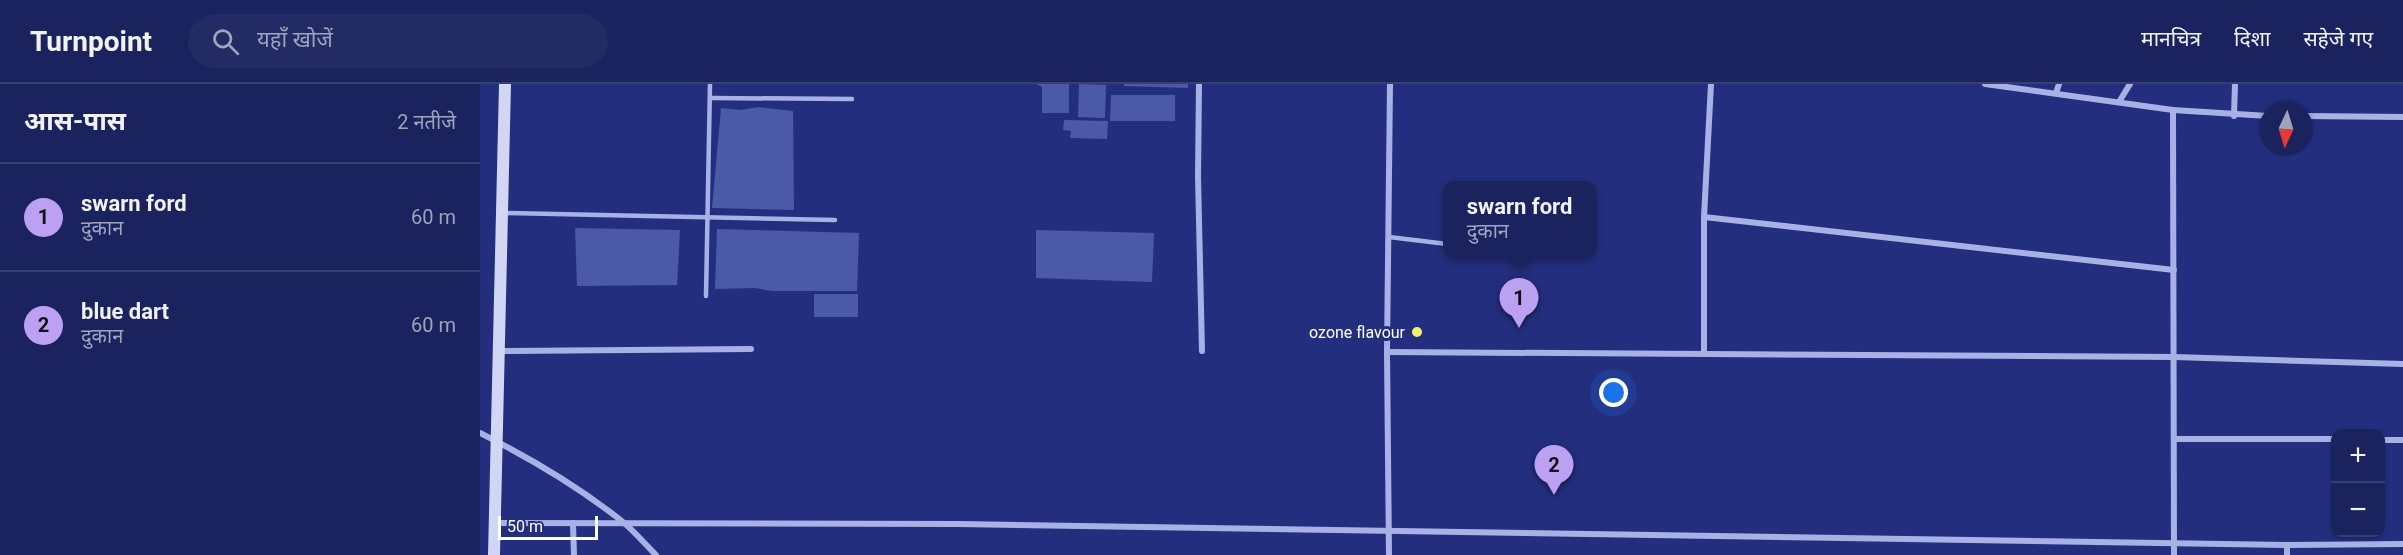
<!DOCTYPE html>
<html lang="hi">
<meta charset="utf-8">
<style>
:root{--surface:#1a235e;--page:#232b64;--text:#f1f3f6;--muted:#9fa4bc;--line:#384073;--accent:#bca0f2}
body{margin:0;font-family:Roboto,"Noto Sans Devanagari",sans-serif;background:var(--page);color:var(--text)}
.controls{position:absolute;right:18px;bottom:18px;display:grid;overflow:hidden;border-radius:12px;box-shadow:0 2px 4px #0004}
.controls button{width:54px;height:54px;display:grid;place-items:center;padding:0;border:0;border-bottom:2px solid var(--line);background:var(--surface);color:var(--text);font:30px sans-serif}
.compass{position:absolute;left:1779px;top:18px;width:54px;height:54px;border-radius:50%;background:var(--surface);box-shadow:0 2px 4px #0004;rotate:184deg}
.scale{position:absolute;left:18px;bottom:15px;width:100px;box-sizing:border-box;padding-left:6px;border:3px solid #fff;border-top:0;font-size:16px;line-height:21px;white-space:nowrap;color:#fff;-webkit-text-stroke:4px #232f7e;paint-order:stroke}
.you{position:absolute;left:1134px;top:309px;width:21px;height:21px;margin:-15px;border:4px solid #fff;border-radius:50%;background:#1a73e8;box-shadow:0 0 0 9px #1a73e833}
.badge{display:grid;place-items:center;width:39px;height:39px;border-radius:50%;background:var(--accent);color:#111;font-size:20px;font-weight:700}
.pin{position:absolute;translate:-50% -50px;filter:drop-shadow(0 2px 3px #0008)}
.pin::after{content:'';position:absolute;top:32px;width:21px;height:18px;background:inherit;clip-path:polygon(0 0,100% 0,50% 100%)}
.popup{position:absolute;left:963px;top:97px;width:153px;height:78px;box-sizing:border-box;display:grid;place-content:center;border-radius:12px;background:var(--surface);filter:drop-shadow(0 2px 4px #0005);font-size:20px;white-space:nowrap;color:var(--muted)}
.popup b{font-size:22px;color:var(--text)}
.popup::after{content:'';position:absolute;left:50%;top:100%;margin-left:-12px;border:12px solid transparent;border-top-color:var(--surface)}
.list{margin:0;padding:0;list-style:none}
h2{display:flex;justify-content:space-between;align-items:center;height:78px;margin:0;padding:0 24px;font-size:26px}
h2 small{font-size:20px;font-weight:400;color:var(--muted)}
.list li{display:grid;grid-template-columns:39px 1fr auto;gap:18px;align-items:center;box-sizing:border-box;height:108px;padding:0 24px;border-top:2px solid var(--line)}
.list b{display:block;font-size:22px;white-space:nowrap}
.list p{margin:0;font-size:20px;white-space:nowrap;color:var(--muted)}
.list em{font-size:20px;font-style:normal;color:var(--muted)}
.icon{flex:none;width:33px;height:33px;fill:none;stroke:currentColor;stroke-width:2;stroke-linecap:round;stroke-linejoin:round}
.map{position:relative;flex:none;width:1923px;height:471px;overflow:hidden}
header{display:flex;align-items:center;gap:36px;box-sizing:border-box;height:84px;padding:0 30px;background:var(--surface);border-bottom:2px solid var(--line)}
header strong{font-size:28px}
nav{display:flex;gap:33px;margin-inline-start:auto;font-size:21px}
.search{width:420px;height:54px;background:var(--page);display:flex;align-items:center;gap:15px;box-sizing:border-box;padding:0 21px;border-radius:33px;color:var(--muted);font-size:22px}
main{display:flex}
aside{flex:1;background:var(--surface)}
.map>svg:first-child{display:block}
.building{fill:#4b59a7}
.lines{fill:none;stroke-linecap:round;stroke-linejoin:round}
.service{stroke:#a8b1e6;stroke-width:4.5}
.minor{stroke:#a8b1e6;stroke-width:6}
.secondary{stroke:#d1d6f5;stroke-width:12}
.poi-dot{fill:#f0f16a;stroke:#232f7e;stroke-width:2}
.labels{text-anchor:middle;stroke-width:6;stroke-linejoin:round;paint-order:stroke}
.poi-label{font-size:16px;fill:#fff;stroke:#232f7e;text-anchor:end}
</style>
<header>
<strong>Turnpoint</strong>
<div class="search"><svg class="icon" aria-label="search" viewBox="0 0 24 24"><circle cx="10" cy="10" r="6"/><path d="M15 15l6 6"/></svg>यहाँ खोजें</div>
<nav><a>मानचित्र</a><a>दिशा</a><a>सहेजे गए</a></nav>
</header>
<main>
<aside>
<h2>आस-पास<small>2 नतीजे</small></h2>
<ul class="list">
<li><span class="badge">1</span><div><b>swarn ford</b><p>दुकान</p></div><em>60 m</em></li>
<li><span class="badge">2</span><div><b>blue dart</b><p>दुकान</p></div><em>60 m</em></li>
</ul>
</aside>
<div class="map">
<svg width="1923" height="471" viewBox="0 0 1923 471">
<rect width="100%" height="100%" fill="#232f7e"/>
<g class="building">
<polygon points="556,0 589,0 589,29 562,29 562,3"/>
<polygon points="599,0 626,1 625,34 598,33"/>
<polygon points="644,0 708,0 708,4 644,2"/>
<polygon points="631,11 695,11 695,37 630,37"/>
<polygon points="278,23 313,27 314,126 232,124 241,24 261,26"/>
<polygon points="584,36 628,37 627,55 590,54 591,47 583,46"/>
<polygon points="95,144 200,146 197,201 97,202"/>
<polygon points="237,145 379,149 377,207 291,207 275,204 235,205"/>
<polygon points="556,146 674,149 672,198 556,194"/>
<rect x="334" y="210" width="44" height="23"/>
</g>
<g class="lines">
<g class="service">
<polyline points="230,14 372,15"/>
<polyline points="23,129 355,136"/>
<polyline points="909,153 967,160"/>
<polyline points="226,212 230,0"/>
</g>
<g class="minor">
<polyline points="719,0 718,93 722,267"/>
<polyline points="1505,0 1693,26 1788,32"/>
<polyline points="1576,9 1579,0"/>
<polyline points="1639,18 1650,0"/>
<polyline points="1693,26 1694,471"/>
<polyline points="1754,32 1755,0"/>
<polyline points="1824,32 1923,33"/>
<polyline points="1224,133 1694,186"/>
<polyline points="18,267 271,265"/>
<polyline points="907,268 1694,273 1923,280"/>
<polyline points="1224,270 1224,133 1231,0"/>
<path d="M0 349C50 374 99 403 143 438 155 448 165 460 176 471"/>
<polyline points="1694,355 1856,355"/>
<polyline points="1900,356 1923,356"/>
<polyline points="14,439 478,440 1807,461 1923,460"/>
<polyline points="93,439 94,471"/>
<polyline points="909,471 907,268 910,0"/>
<polyline points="1807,471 1807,461"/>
</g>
<polyline class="secondary" points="14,471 25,0"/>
</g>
<circle class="poi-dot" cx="937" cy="248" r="6"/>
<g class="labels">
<g class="poi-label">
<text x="925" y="254">ozone flavour</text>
</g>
</g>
</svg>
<div class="controls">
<button>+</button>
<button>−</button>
</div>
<svg class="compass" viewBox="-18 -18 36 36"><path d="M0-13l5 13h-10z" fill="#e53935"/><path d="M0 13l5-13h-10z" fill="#9fa4bc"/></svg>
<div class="scale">50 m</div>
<div class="you"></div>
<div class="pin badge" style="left:1039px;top:244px">1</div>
<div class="popup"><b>swarn ford</b>दुकान</div>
<div class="pin badge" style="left:1074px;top:411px">2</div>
</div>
</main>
